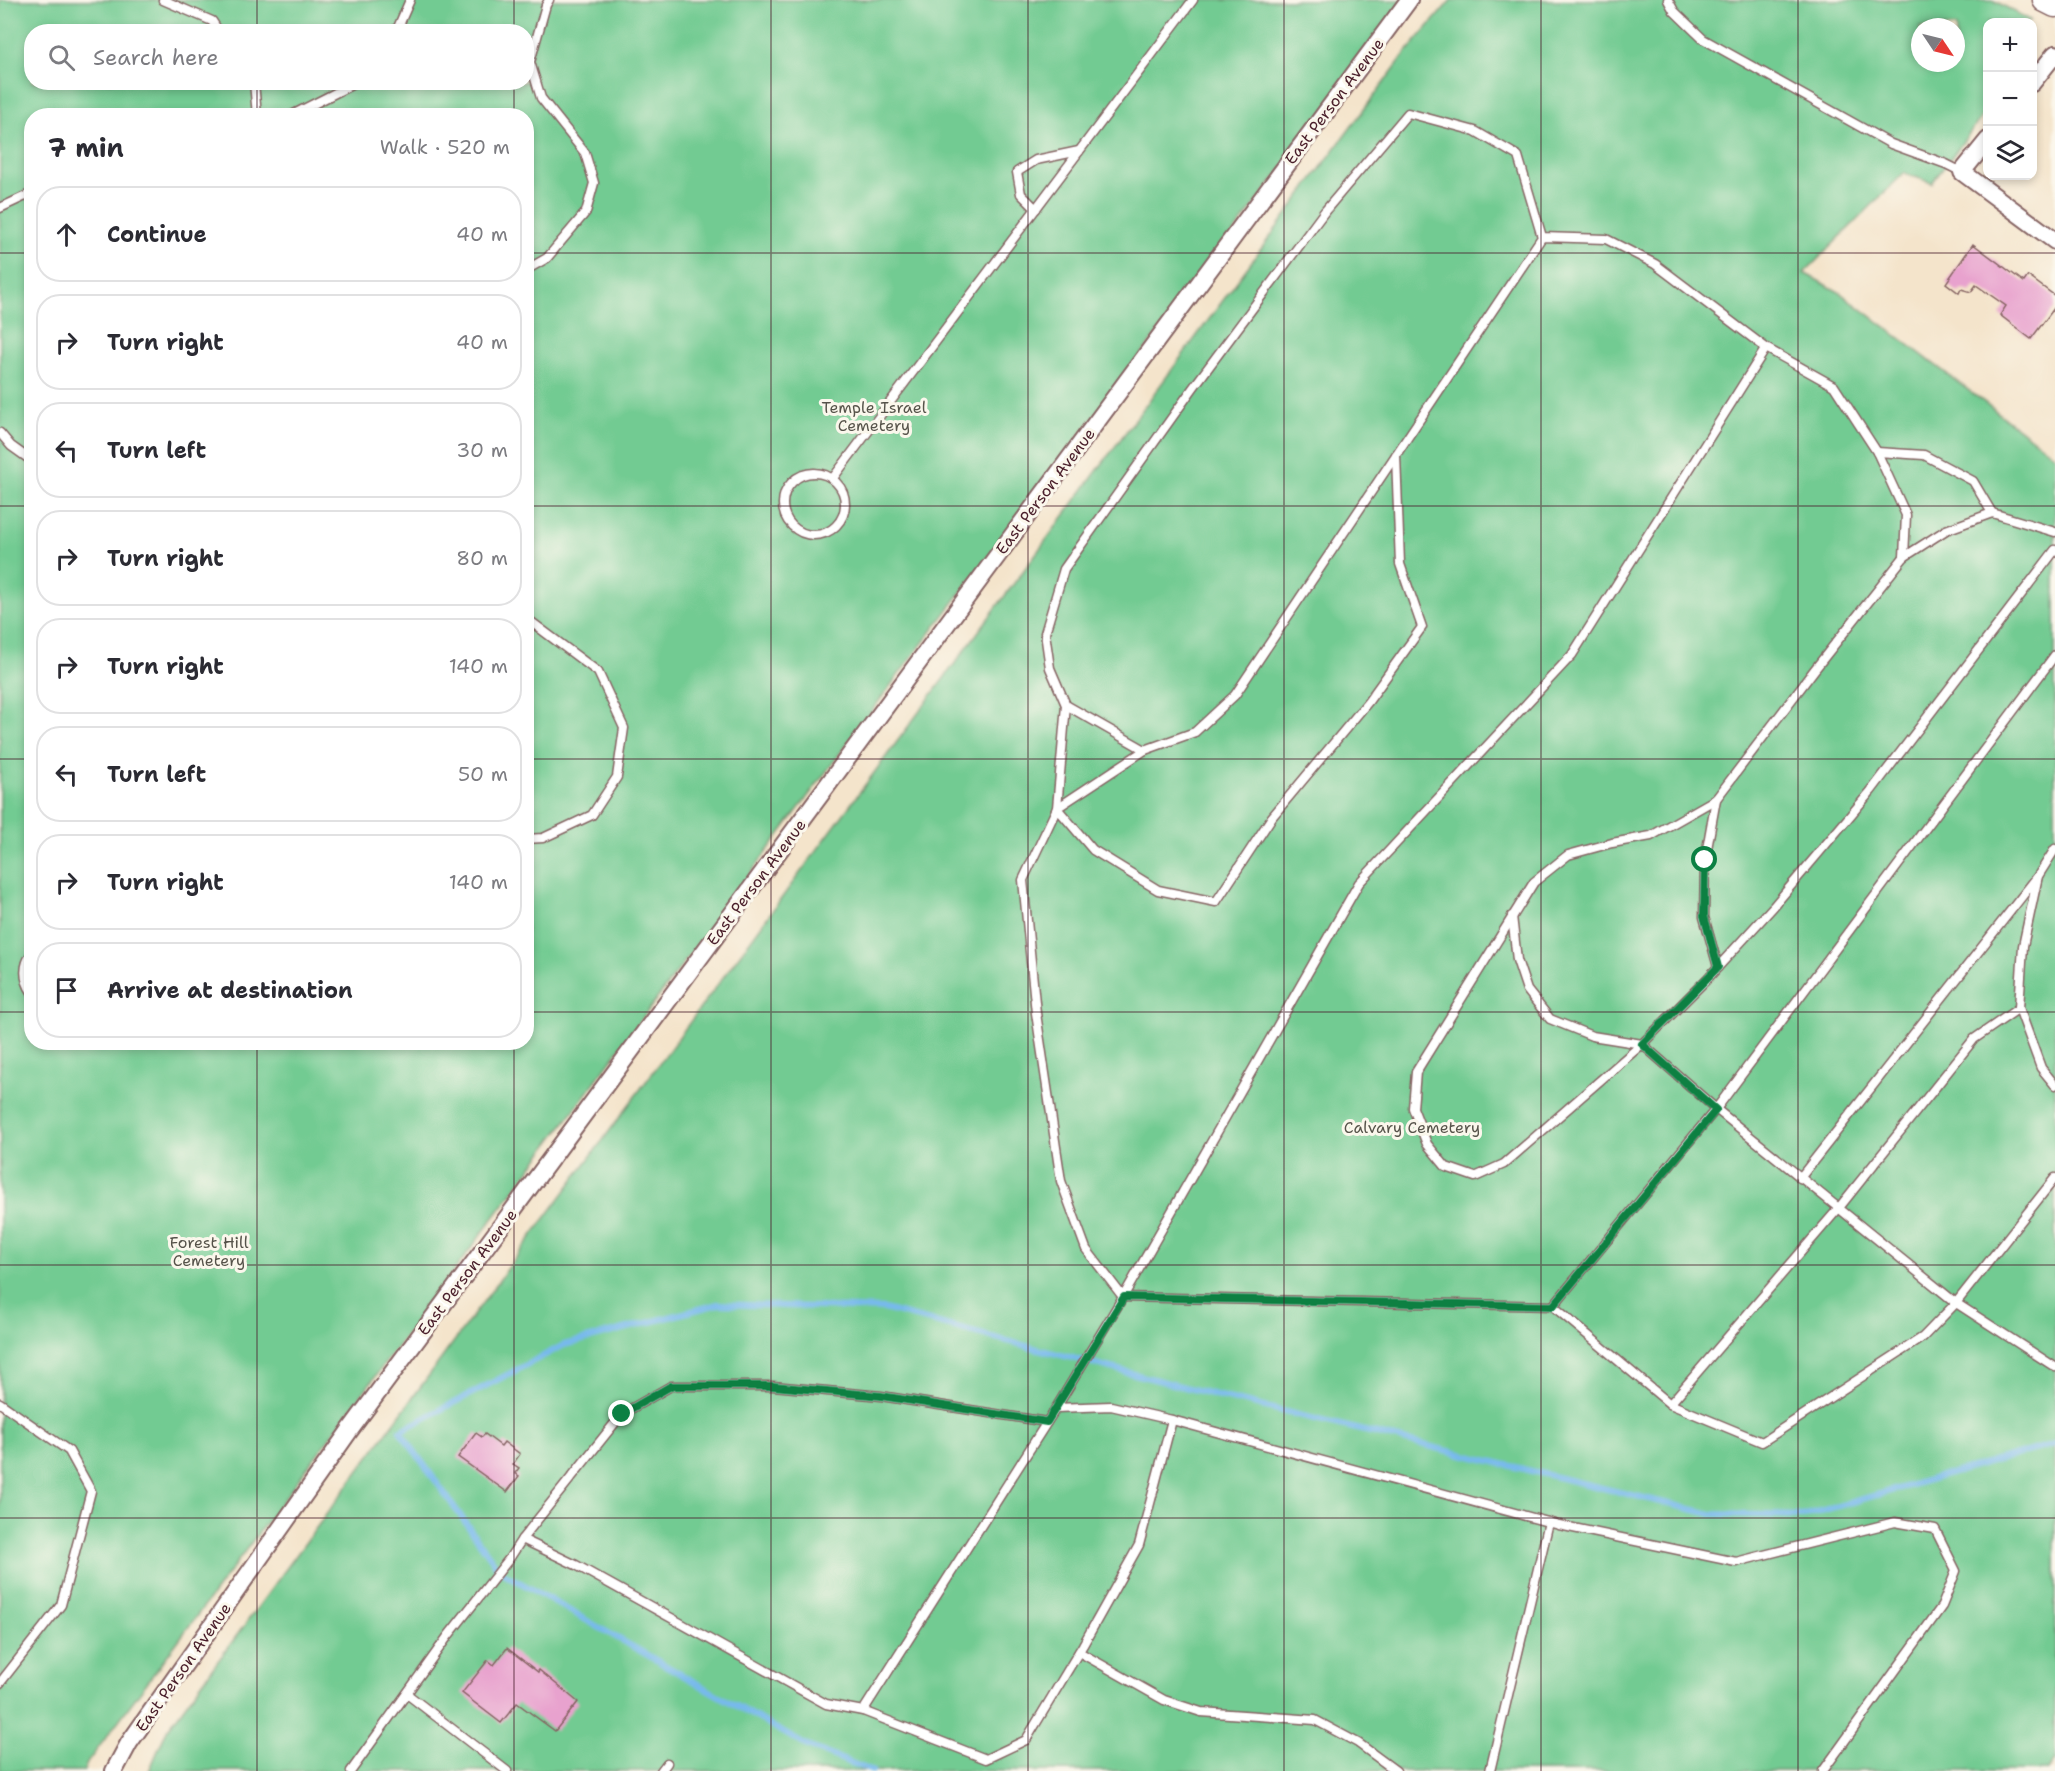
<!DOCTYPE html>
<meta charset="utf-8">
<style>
:root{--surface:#fff;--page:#f7f7f7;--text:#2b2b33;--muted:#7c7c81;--line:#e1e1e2}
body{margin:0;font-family:"Shantell Sans",sans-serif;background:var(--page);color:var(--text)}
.controls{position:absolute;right:18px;top:18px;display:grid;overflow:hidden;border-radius:12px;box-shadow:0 3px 9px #0003}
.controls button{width:54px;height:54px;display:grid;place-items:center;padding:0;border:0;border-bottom:2px solid var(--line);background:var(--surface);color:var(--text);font:30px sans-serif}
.compass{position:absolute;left:1911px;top:18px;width:54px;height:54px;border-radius:50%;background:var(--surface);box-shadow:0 3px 9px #0003;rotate:125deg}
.stop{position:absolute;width:18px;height:18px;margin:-14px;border:4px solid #0b8043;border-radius:50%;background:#fff}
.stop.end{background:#0b8043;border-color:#fff;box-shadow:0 2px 6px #0008}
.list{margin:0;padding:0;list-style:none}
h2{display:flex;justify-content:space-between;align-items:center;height:78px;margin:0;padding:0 24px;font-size:26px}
h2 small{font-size:20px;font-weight:400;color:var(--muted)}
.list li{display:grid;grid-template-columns:39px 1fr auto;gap:18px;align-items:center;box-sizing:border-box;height:96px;margin:0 12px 12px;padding:0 12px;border:2px solid var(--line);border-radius:24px}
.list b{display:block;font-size:22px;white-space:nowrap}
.list em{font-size:20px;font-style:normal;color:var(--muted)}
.icon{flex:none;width:33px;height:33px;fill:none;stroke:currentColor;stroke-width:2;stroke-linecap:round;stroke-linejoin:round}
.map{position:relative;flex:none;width:2055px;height:1771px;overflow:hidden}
.search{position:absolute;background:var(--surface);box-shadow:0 3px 9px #0003;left:24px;top:24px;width:510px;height:66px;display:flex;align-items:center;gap:15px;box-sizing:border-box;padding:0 21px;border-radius:24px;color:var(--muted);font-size:22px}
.panel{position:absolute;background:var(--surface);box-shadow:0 3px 9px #0003;left:24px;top:108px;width:510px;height:942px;border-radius:24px}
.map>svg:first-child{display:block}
.green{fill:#72cb92;stroke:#5e755e;stroke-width:1.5;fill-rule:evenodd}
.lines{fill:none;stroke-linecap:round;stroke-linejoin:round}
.stream{stroke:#77b9ec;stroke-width:6}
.building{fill:#e8a2ce}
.lane-casing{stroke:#866463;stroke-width:11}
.street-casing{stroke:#866463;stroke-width:20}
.secondary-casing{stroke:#866463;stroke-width:27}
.lane{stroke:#fff;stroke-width:8}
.street{stroke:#fff;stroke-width:16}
.secondary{stroke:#fff;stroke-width:24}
.route{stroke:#0b8043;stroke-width:8}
.grid{fill:none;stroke:#4a1f2b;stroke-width:1.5;stroke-opacity:0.55}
.labels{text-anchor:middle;stroke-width:6;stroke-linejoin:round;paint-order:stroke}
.street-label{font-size:16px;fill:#4a1f2b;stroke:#fbf7ec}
.park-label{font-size:16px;fill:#56534a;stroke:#fbf7ec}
</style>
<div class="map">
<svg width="2055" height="1771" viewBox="0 0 2055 1771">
<rect width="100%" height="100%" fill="#fbf7ec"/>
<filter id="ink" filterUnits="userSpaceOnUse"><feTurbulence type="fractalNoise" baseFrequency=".0167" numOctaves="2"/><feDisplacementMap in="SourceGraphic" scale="12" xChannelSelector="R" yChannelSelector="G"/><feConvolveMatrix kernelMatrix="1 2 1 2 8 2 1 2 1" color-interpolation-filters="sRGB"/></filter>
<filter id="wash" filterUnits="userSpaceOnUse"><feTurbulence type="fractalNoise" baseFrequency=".008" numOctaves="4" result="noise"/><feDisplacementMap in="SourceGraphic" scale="24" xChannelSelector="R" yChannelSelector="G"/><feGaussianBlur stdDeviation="1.35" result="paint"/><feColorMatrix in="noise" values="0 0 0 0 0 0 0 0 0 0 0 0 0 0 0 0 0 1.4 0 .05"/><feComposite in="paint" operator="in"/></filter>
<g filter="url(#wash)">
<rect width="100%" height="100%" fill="#f4e4cb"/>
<g class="green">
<path d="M0 0H1410L897 677 87 1763 84 1771H0ZM32 32H526V82H32ZM32 116H526V1042H32Z"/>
<path d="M1451 0H1993L2030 20V22H1988L1987 110 1932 183 1904 173 1804 273 1839 292 2055 456V1761L2048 1771H149L167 1730 1405 54ZM1920 27H1956V63H1920Z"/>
</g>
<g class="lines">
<polyline class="stream" points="872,1771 807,1746 500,1571 400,1431 564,1345 718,1304 884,1309 1215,1395 1711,1514 1803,1516 2055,1444"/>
</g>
<g id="blocks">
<g class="building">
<polygon points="1973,244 2024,282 2028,276 2055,296 2055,307 2031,339 2000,315 2006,306 1976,285 1971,292 1961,289 1959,293 1946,283"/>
<polygon points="476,1433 482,1437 485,1434 501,1446 504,1442 520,1454 513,1464 519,1468 515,1473 519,1476 507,1492 458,1457"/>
<polygon points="507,1648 538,1672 539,1670 578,1702 555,1731 517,1703 501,1723 462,1693 488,1660 494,1665"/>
</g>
</g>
</g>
<g filter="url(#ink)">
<use href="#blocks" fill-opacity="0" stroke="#866463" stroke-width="1.5"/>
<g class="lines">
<defs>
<g id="lane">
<polyline points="163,0 212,21 219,32"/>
<polyline points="1668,0 1674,11 1703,39 1891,144 1946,164 1962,172"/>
<polyline points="396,32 410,0"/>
<polyline points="254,82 257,116"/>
<polyline points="290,116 357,82"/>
<polyline points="0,208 32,193"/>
<polyline points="1036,209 1021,194 1017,172 1036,160 1079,151"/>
<polyline points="1542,237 1235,695 1195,732 1145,750 1066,705 1050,668 1045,633 1064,569 1193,388 1325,211 1408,113 1475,131 1518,156 1542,237 1606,239 1655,264 1766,348"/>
<polyline points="526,270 547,258 586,212 594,183 585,153 541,98 530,62 546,5 549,0"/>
<polyline points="0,433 11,446 32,461"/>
<polyline points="1877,452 1924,455 1973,481 1992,513"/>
<circle cx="814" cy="504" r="31"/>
<polyline points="833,478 1193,0"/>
<polyline points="2055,532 1992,513 1946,530 1904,557 1815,669 1716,799 1651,836 1612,843 1568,855 1534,882 1416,1072 1413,1108 1427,1144 1446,1167 1475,1177 1504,1164 1642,1044 1707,979 1773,907 1871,791 2055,550"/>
<polyline points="526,618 598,672 624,728 617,777 592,815 543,838 526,839"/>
<polyline points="2055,655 1716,1109 1553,1306 1670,1404 1762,1442 1923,1337 1956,1303 2055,1178"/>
<polyline points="1066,705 1057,808 1023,880 1036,1013 1061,1181 1086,1249 1123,1297 1056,1408 863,1711 986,1759 1026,1740 1083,1645 1139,1545 1172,1420"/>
<polyline points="1145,750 1057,808 1093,850 1158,890 1216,902 1272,817 1368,702 1422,627 1400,564 1396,455"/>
<polyline points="1716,799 1705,860 1704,917 1718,967"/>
<polyline points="2055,849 2038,876 2023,946 2019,1008 2041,1068 2055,1085"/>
<polyline points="1512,916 1517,960 1527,990 1550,1019 1592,1036 1642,1044 1716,1109 1956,1303 2055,1367"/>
<path d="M32 953C23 965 23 979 32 992"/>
<polyline points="1800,1178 2038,876"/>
<polyline points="1553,1306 1123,1297 1359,883 1572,655 1766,348 1834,386 1877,452 1906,515 1904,557"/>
<polyline points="0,1403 69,1451 91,1491 61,1605 0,1683"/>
<polyline points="1670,1404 1838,1209 1974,1039 2019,1008"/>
<polyline points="1056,1408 1111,1406 1172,1420 1559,1525 1736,1562 1895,1522 1935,1529 1956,1571 1942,1606 1823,1771"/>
<polyline points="522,1539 622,1414 671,1386 773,1386 881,1396 1047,1422"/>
<polyline points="1079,1652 1164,1700 1201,1712 1315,1720 1358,1743 1396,1771"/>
<polyline points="407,1694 507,1771"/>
<polyline points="351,1771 448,1636 509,1559 522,1539 576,1565 826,1704 863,1711"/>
<polyline points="661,1771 667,1763"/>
<polyline points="1490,1771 1549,1522"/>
</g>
<g id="street">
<polyline points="2032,83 2055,54"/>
<polyline points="1988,140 1962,172 2055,241"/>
<polyline points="114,1771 129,1743 350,1430 1409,0"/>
</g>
<polyline id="secondary" points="2045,0 2055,5"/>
</defs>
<use href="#lane" class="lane-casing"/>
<use href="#street" class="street-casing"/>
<use href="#secondary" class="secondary-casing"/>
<use href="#lane" class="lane"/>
<use href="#street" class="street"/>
<use href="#secondary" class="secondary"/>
</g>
</g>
<g class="lines" filter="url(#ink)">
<polyline class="route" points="622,1414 671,1386 773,1386 881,1396 1047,1422 1124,1297 1553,1306 1716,1110 1642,1044 1718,967 1704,916 1705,860"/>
</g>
<path class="grid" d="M257 0V32M514 0V32M771 0V1771M1028 0V1771M1284 0V1771M1541 0V1771M1798 0V1771M257 82V116M514 82V116M0 253H32M526 253H2055M0 506H32M526 506H2055M0 759H32M526 759H2055M0 1012H32M526 1012H2055M257 1042V1771M514 1042V1771M0 1265H2055M0 1518H2055"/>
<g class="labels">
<g class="street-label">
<text transform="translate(1334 101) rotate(-53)" y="6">East Person Avenue</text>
<text transform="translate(1045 491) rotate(-53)" y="6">East Person Avenue</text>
<text transform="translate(756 882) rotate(-53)" y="6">East Person Avenue</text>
<text transform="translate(467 1272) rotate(-53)" y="6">East Person Avenue</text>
<text transform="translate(183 1667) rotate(-55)" y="6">East Person Avenue</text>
</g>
<g class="park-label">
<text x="874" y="413">Temple Israel<tspan x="874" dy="18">Cemetery</tspan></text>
<text x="1412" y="1133">Calvary Cemetery</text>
<text x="209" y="1248">Forest Hill<tspan x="209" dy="18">Cemetery</tspan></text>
</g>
</g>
</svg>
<div class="controls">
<button>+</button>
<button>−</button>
<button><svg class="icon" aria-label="layers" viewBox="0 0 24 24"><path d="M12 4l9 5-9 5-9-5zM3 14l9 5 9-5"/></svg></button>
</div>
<svg class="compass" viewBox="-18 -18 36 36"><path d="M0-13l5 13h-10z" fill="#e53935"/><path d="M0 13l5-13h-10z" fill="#7c7c81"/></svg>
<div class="stop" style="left:1705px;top:860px"></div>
<div class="stop end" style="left:622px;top:1414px"></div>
<div class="search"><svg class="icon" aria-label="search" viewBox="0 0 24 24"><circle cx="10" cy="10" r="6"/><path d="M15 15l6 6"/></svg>Search here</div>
<section class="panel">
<h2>7 min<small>Walk · 520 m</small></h2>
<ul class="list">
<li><svg class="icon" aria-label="ahead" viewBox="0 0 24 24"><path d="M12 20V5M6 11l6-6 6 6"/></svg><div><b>Continue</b></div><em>40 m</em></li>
<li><svg class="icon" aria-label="right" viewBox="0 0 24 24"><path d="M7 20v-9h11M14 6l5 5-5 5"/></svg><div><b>Turn right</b></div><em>40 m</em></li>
<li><svg class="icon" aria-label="left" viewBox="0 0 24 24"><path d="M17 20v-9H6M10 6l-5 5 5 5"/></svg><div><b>Turn left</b></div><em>30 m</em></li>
<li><svg class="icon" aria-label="right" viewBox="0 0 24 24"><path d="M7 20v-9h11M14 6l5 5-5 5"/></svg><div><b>Turn right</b></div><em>80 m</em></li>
<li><svg class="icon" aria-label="right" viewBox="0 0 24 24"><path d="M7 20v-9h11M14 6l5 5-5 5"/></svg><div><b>Turn right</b></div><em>140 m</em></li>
<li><svg class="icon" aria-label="left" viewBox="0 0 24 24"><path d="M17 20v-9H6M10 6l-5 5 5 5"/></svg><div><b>Turn left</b></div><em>50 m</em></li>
<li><svg class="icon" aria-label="right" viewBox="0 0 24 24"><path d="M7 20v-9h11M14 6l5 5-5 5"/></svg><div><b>Turn right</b></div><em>140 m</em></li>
<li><svg class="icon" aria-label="arrive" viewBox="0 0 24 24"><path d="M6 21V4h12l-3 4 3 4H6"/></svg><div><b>Arrive at destination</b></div></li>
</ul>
</section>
</div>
